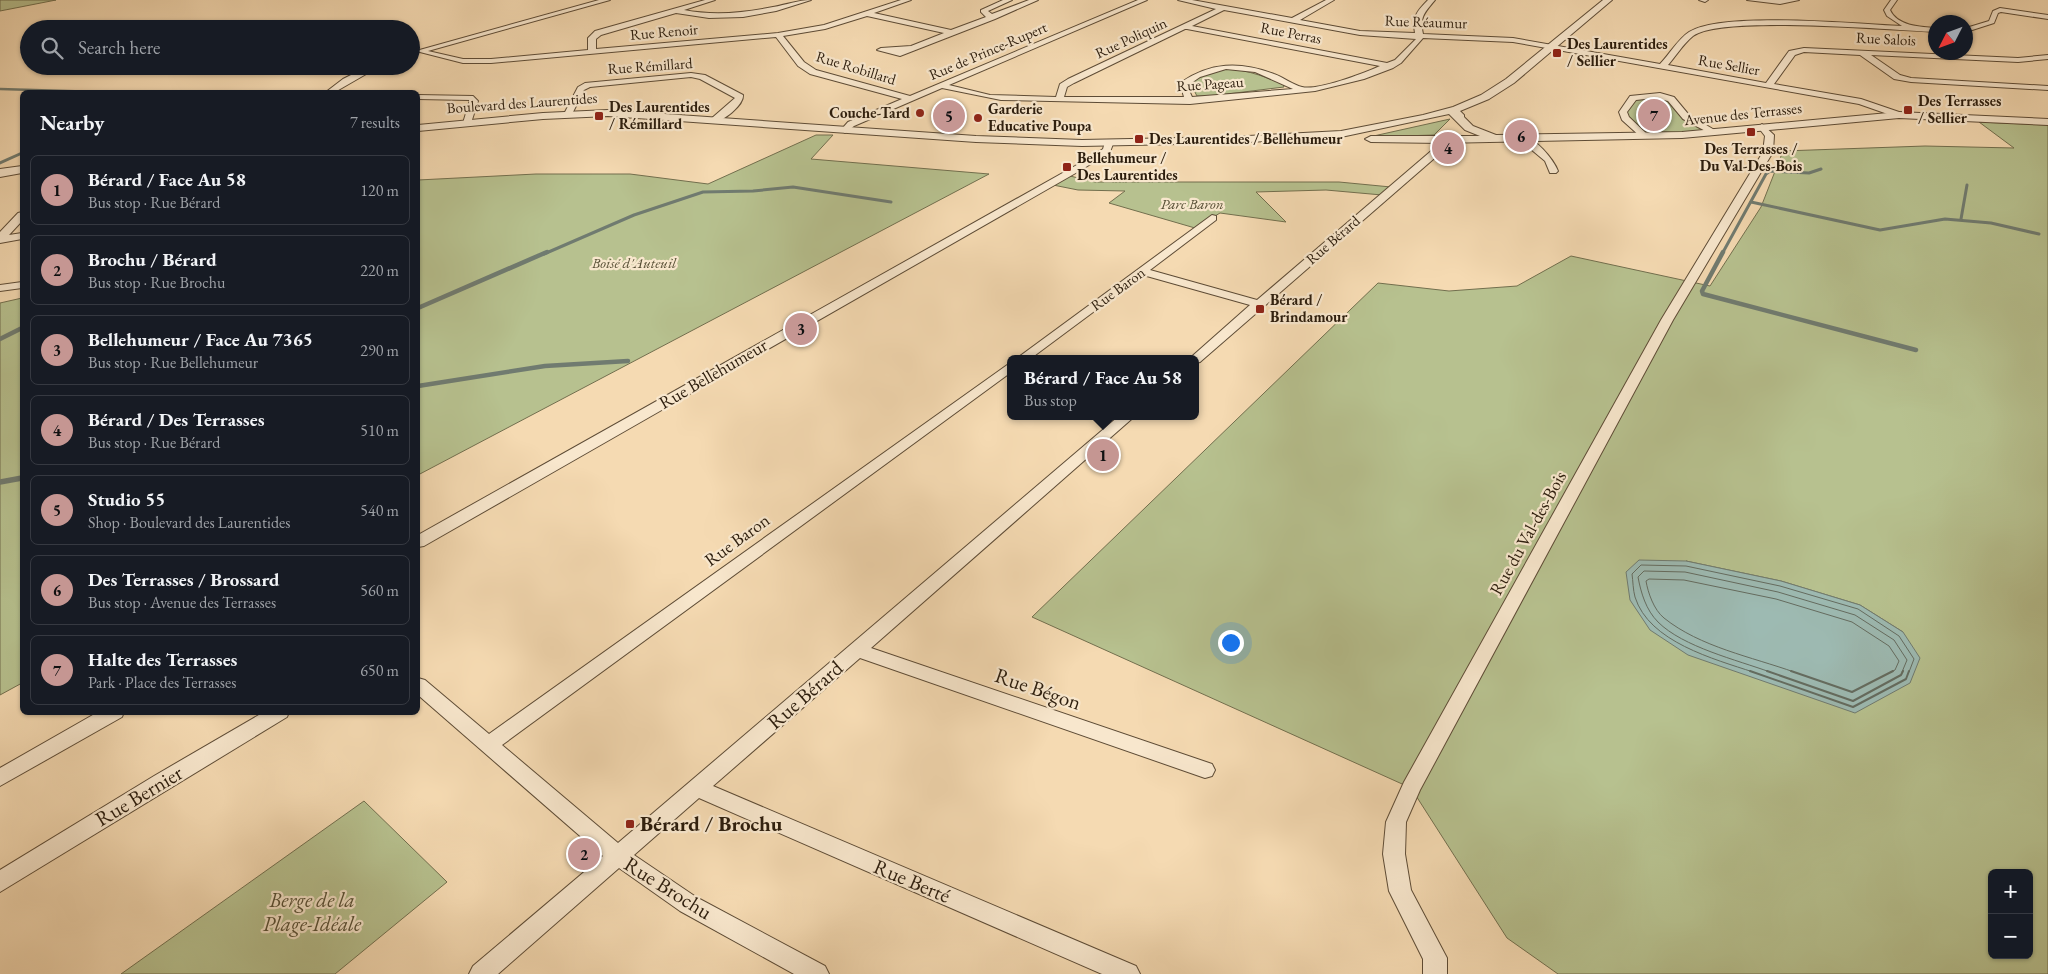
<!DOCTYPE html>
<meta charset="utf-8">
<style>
:root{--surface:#171b24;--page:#20242c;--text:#f1f3f6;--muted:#9ea1a6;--line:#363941;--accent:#c59692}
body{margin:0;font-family:"EB Garamond",serif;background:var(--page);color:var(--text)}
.controls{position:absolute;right:15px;bottom:15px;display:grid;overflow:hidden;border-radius:8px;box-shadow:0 1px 4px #0004}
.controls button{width:45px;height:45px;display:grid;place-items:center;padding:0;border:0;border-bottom:1px solid var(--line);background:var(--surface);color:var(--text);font:25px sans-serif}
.compass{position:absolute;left:1928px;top:15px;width:45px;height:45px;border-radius:50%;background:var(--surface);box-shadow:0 1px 4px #0004;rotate:228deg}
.you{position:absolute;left:1230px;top:642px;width:18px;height:18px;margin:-12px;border:4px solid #fff;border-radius:50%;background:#1a73e8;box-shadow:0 0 0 8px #1a73e833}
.badge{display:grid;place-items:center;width:32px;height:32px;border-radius:50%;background:var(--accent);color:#111;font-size:16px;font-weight:700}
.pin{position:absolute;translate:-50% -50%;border:2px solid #fff;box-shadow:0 1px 5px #0006}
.popup{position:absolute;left:1007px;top:355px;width:192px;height:65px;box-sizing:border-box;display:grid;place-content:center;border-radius:8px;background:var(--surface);filter:drop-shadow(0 1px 4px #0005);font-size:16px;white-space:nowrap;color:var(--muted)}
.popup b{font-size:19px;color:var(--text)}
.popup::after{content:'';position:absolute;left:50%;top:100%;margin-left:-10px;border:10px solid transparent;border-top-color:var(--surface)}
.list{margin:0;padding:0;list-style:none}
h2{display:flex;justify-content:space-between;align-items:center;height:65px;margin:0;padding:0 20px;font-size:21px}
h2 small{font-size:16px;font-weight:400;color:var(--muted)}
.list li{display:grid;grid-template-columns:32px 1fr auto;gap:15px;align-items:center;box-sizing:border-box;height:70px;margin:0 10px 10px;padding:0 10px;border:1px solid var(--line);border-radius:8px}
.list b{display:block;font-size:19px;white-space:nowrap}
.list p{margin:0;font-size:16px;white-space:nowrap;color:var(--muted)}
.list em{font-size:16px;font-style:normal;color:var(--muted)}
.icon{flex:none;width:28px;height:28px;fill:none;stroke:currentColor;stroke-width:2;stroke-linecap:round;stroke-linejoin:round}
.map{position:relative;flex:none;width:2048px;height:974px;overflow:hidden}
.search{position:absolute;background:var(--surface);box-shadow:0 1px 4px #0004;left:20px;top:20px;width:400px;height:55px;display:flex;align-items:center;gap:12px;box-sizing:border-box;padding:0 18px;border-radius:28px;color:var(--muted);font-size:19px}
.panel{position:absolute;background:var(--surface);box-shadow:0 1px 4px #0004;left:20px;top:90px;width:400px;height:625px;border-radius:8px}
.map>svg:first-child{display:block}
.green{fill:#b7c18f;stroke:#726f4e;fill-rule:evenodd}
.water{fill:#9dbab2;stroke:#707b70}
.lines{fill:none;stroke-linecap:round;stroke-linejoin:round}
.shore-far1{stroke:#646c60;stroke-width:1}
.shore{stroke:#646c60;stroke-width:2}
.stream-far3{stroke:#707b70;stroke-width:2.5}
.stream-far2{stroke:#707b70;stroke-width:3}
.stream-far1{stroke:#707b70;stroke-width:4.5}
.stream{stroke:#707b70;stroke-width:5.5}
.minor-casing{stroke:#5e4c36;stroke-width:2}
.tertiary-casing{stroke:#5e4c36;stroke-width:2}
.minor{fill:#f8e7cd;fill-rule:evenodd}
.tertiary{fill:#f8e7cd;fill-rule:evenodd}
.poi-dot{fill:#8f2418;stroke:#f8e7cd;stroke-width:2}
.labels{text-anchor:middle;stroke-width:4.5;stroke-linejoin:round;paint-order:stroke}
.far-street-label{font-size:15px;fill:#2c1d0d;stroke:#f8e7cd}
.far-poi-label{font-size:15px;font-weight:bold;fill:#2c1d0d;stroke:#f8e7cd;text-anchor:start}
.far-park-label{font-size:15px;font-style:italic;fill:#564e34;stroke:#f8e7cd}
.street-label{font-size:18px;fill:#2c1d0d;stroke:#f8e7cd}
.near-street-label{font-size:21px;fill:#2c1d0d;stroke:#f8e7cd}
.near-poi-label{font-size:21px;font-weight:bold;fill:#2c1d0d;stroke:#f8e7cd;text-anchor:start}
.near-park-label{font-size:21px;font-style:italic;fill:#564e34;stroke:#f8e7cd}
</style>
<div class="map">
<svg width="2048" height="974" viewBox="0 0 2048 974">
<rect width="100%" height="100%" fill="#f5dab2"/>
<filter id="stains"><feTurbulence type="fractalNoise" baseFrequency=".004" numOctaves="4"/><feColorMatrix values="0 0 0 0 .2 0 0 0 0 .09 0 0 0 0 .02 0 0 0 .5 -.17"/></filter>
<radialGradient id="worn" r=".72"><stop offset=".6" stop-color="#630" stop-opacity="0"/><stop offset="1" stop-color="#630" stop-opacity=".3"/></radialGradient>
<g class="green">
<polygon points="0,0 56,0 0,11"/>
<path d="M1217 68C1241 68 1261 75 1283 84L1284 87 1211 96H1197L1190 83Z"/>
<polygon points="1640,96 1671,99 1680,112 1714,132 1645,136 1623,112"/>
<polygon points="1450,119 1434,135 1369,137"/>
<path d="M1979 122 2048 125V974H1558L1507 938 1411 788 1032 617 1378 283 1449 291 1517 286 1571 256 1710 286 1761 207 1783 151 1925 146 2014 148ZM1686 561 1781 581 1860 605 1903 632ZM1992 873H2029V955H1992Z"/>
<polygon points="816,135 833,135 811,159 989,174 418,475 418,180 536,174 630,174 708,184"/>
<polygon points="1070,176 1095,182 1339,182 1391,187 1382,195 1326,190 1256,192 1286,222 1220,213 1195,228 1109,203 1125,191 1078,190 1053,185"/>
<polygon points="22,298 22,683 0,695 0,303"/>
<polygon points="364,801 447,882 335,974 121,974"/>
</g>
<polygon class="water" points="1639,560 1686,561 1781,581 1860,605 1903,632 1920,658 1910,683 1855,713 1688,655 1650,630 1630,600 1626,572"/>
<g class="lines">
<g class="shore-far1">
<path d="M1753 672C1714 659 1649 642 1635 597 1633 590 1633 581 1632 574L1641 565 1686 566 1780 586 1858 609 1899 636 1914 659 1909 672"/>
<path d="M1770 672C1737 660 1683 647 1658 622 1646 610 1641 593 1638 577L1644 571 1685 572 1778 592 1855 615 1894 640 1907 660 1902 672"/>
<path d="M1794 672C1752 657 1700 647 1664 618 1654 610 1648 593 1646 581L1649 579 1684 580 1776 599 1852 622 1889 646 1899 661 1895 670 1891 672"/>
</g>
<g class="shore">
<polyline points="1750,671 1853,707 1906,679 1909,671"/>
<polyline points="1767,671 1853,701 1901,675 1903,671"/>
<polyline points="1791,671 1852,692 1893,671"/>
</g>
<polyline class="stream-far3" points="0,89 100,92"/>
<g class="stream-far2">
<polyline points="0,163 22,153"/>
<polyline points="1751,202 1880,230 1945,219 1991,223 2039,234"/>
<polyline points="1961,219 1967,185"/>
<polyline points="544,254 634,215 703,192 753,191 793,187 891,202"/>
<polyline points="1722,254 1766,174 1770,171 1809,173 1821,169"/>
</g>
<g class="stream-far1">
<polyline points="1723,252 1702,291 1703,294 1916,350"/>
<polyline points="418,308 547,252"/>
<polyline points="0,339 22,328"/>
<polyline points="418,386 545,366 628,361"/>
</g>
<polyline class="stream" points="0,482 22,478"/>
<defs>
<g id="minor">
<path d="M599 0H610L428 51 463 59H491L588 50V38L595 31 705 0H715L684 10C714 16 744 13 773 7 786 5 798 0 811 0L776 11 743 17 709 18 676 13 601 35 596 39V49L778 33 824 25 901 0H911L874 13 951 30 986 17 981 12V10L1003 0H1012L988 11 992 14 1029 0H1038L995 19 900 56 877 50 881 48 911 46 944 33 867 16 825 29 783 36 804 62 816 70 910 96 1138 0H1147L949 85 990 95 1056 97 1060 84 1068 79 1216 9 1178 0H1192L1292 18 1326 0H1334L1300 20 1360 31 1415 33C1412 17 1417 11 1428 0H1435C1425 12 1419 17 1423 34L1513 38 1660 64C1669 55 1678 39 1689 32 1722 11 1858 24 1902 26L1887 16 1884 10 1891 0H1897L1890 10C1897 26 1921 27 1936 28V32C1893 30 1720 15 1693 36 1683 44 1676 56 1668 65L1766 83 1789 51 1804 48 2018 58 2048 55V59L2018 62 1871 55 1900 75 1911 78 2048 86V90L1911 82 1894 79 1860 55 1804 52 1795 55 1774 84 1861 99 1902 113 1903 115 1899 118 1859 104 1513 42 1423 38 1401 63 1393 68 1364 79 1315 91 1190 104 1001 100 942 88 854 126 845 133 841 130 848 122 902 99 810 74 798 66 776 37 491 63H463L416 51ZM1224 10 1360 35 1416 39 1395 60 1387 63 1192 26ZM1185 29H1187L1380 66C1365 73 1317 91 1302 87 1293 85 1283 77 1274 74 1240 61 1210 62 1180 83L1184 97H1064L1067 87 1074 83ZM1226 69 1255 72 1293 89 1192 97 1187 86 1200 77Z"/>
<polygon points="1699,0 1708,0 1705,2"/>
<polygon points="1747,0 1799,0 1780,4"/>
<polygon points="2000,8 2048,15 2048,19 2001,12 1998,13 1994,23 1966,32 1966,28 1989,21 1993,11"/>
<polygon points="369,66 380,66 335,92 326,92 343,79"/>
<path d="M691 73 705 75 743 95C744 105 722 123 712 122V118L735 98 700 79 691 77 590 87 584 90 571 116 564 114 578 87 585 83Z"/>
<polygon points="1660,93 1674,97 1689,115 1718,132 1711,134 1683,119 1668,101 1654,98 1636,100 1627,112 1629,117 1649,136 1642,138 1622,120 1619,112 1630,96"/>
<polygon points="418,95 473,96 478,101 471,123 467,126 463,123 470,100 418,99"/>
<polygon points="1762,124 1774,135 1773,152 1673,320 1420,790 1406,822 1405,854 1411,890 1447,958 1447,974 1423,974 1423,959 1389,891 1383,854 1386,822 1404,782 1661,320 1763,152 1765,136 1758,127"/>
<polygon points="1441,137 1446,140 1445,149 1200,362 1196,363 1196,359 1189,359 1250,305 1143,275 1030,359 1016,359 1212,215 1216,216 1216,220 1150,270 1257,300 1437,146 1436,140"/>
<path d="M1521 137C1534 135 1554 160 1558 171L1556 173H1550L1545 161 1521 141Z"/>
<polygon points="1105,142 1113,144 1110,152 1081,170 424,546 418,547 418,535 1075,166 1103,149"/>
<polygon points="22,212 22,221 9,235 22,233 22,239 0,243 0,232 18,213"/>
<polygon points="22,282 22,288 0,291 0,285"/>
<polygon points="1010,363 1010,373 502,745 618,843 1119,416 1135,416 871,648 1212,764 1215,770 1212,776 1205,778 860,658 713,786 1136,966 1140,974 1102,974 699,798 634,855 696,897 825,966 829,974 794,974 680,911 619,868 498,974 469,974 473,966 603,856 418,695 418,678 425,680 489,734"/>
<polygon points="98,712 124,712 122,717 0,786 0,768"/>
<polygon points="264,712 289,712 287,717 0,892 0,870 154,776"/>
</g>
<g id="tertiary">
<polygon points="1603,0 1612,0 1514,83 1489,99 1460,111 1464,115 1464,117 1473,126 1496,135 1682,132 1899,112 2048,119 2048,125 1899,118 1682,138 1441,143 1371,142 1365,139 1371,136 1480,136 1465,130 1449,114 1341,137 1228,143 1082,146 976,142 608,116 543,119 418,131 418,125 543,113 608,110 976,136 1082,140 1228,137 1341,131 1423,115 1453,107 1481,95 1506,79"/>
<polygon points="22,166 22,173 0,177 0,169"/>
</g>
</defs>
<use href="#minor" class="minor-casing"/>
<use href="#tertiary" class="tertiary-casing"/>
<use href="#minor" class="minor"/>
<use href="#tertiary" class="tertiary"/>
</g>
<g class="poi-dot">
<rect x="1552" y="48" width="10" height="10" rx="2.5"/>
<rect x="1903" y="105" width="10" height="10" rx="2.5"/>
<circle cx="920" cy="113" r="5"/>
<rect x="594" y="111" width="10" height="10" rx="2.5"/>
<circle cx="978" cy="118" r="5"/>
<rect x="1746" y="127" width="10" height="10" rx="2.5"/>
<rect x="1134" y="134" width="10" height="10" rx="2.5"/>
<rect x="1062" y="162" width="10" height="10" rx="2.5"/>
<rect x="1255" y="304" width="10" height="10" rx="2.5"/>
<rect x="625" y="819" width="10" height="10" rx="2.5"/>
</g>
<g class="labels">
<g class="far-street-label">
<text transform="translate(1426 22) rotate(2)" y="5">Rue Réaumur</text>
<text transform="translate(664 32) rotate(-5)" y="5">Rue Renoir</text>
<text transform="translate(1291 33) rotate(11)" y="5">Rue Perras</text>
<text transform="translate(1131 38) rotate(-25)" y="5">Rue Poliquin</text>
<text transform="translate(1886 39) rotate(3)" y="5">Rue Salois</text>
<text transform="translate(988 51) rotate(-23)" y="5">Rue de Prince-Rupert</text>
<text transform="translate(1729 65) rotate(10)" y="5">Rue Sellier</text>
<text transform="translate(650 66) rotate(-4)" y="5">Rue Rémillard</text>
<text transform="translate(856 68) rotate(17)" y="5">Rue Robillard</text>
<text transform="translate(1210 84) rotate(-4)" y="5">Rue Pageau</text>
<text transform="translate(522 103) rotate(-4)" y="5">Boulevard des Laurentides</text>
<text transform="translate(1743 114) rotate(-6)" y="5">Avenue des Terrasses</text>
<text transform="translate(1333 240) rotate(-41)" y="5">Rue Bérard</text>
<text transform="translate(1118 289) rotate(-36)" y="5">Rue Baron</text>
</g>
<g class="far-poi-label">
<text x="1567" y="49">Des Laurentides<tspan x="1567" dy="17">/ Sellier</tspan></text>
<text x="1918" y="106">Des Terrasses<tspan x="1918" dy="17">/ Sellier</tspan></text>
<text x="609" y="112">Des Laurentides<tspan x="609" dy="17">/ Rémillard</tspan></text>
<text x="988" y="114">Garderie<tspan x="988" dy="17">Educative Poupa</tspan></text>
<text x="910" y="118" text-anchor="end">Couche-Tard</text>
<text x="1149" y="144">Des Laurentides / Bellehumeur</text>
<text x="1751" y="154" text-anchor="middle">Des Terrasses /<tspan x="1751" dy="17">Du Val-Des-Bois</tspan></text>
<text x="1077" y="163">Bellehumeur /<tspan x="1077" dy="17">Des Laurentides</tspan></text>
<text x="1270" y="305">Bérard /<tspan x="1270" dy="17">Brindamour</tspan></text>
</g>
<g class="far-park-label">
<text x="1192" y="209">Parc Baron</text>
<text x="634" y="268">Boisé d'Auteuil</text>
</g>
<g class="street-label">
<text transform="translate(713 374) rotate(-30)" y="6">Rue Bellehumeur</text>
<text transform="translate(1528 533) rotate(-61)" y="6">Rue du Val-des-Bois</text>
<text transform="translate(737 540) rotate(-36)" y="6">Rue Baron</text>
</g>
<g class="near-street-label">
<text transform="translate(1038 689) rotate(19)" y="7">Rue Bégon</text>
<text transform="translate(805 695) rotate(-41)" y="7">Rue Bérard</text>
<text transform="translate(139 796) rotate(-31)" y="7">Rue Bernier</text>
<text transform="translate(912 881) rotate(23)" y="7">Rue Berté</text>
<text transform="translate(668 888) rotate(32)" y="7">Rue Brochu</text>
</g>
<g class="near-poi-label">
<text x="640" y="831">Bérard / Brochu</text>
</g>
<g class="near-park-label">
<text x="312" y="907">Berge de la<tspan x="312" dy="24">Plage-Idéale</tspan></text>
</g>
</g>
<rect width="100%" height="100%" filter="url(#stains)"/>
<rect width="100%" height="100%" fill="url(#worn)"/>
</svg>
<div class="controls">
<button>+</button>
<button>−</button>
</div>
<svg class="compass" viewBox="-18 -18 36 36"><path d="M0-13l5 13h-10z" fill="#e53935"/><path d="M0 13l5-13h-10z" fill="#9ea1a6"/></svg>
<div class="you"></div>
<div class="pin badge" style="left:1103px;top:455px">1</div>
<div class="popup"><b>Bérard / Face Au 58</b>Bus stop</div>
<div class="pin badge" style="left:584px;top:854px">2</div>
<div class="pin badge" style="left:801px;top:329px">3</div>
<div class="pin badge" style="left:1448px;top:148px">4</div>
<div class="pin badge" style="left:949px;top:116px">5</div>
<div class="pin badge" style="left:1521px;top:136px">6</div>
<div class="pin badge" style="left:1654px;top:115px">7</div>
<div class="search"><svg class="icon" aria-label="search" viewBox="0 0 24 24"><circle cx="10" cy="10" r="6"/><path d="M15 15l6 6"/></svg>Search here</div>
<section class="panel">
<h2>Nearby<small>7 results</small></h2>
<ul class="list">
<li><span class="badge">1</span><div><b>Bérard / Face Au 58</b><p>Bus stop · Rue Bérard</p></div><em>120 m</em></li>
<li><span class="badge">2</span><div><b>Brochu / Bérard</b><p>Bus stop · Rue Brochu</p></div><em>220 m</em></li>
<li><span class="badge">3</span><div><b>Bellehumeur / Face Au 7365</b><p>Bus stop · Rue Bellehumeur</p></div><em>290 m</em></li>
<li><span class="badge">4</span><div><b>Bérard / Des Terrasses</b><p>Bus stop · Rue Bérard</p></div><em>510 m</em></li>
<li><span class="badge">5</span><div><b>Studio 55</b><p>Shop · Boulevard des Laurentides</p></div><em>540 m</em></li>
<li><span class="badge">6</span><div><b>Des Terrasses / Brossard</b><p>Bus stop · Avenue des Terrasses</p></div><em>560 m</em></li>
<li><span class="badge">7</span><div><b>Halte des Terrasses</b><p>Park · Place des Terrasses</p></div><em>650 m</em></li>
</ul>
</section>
</div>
